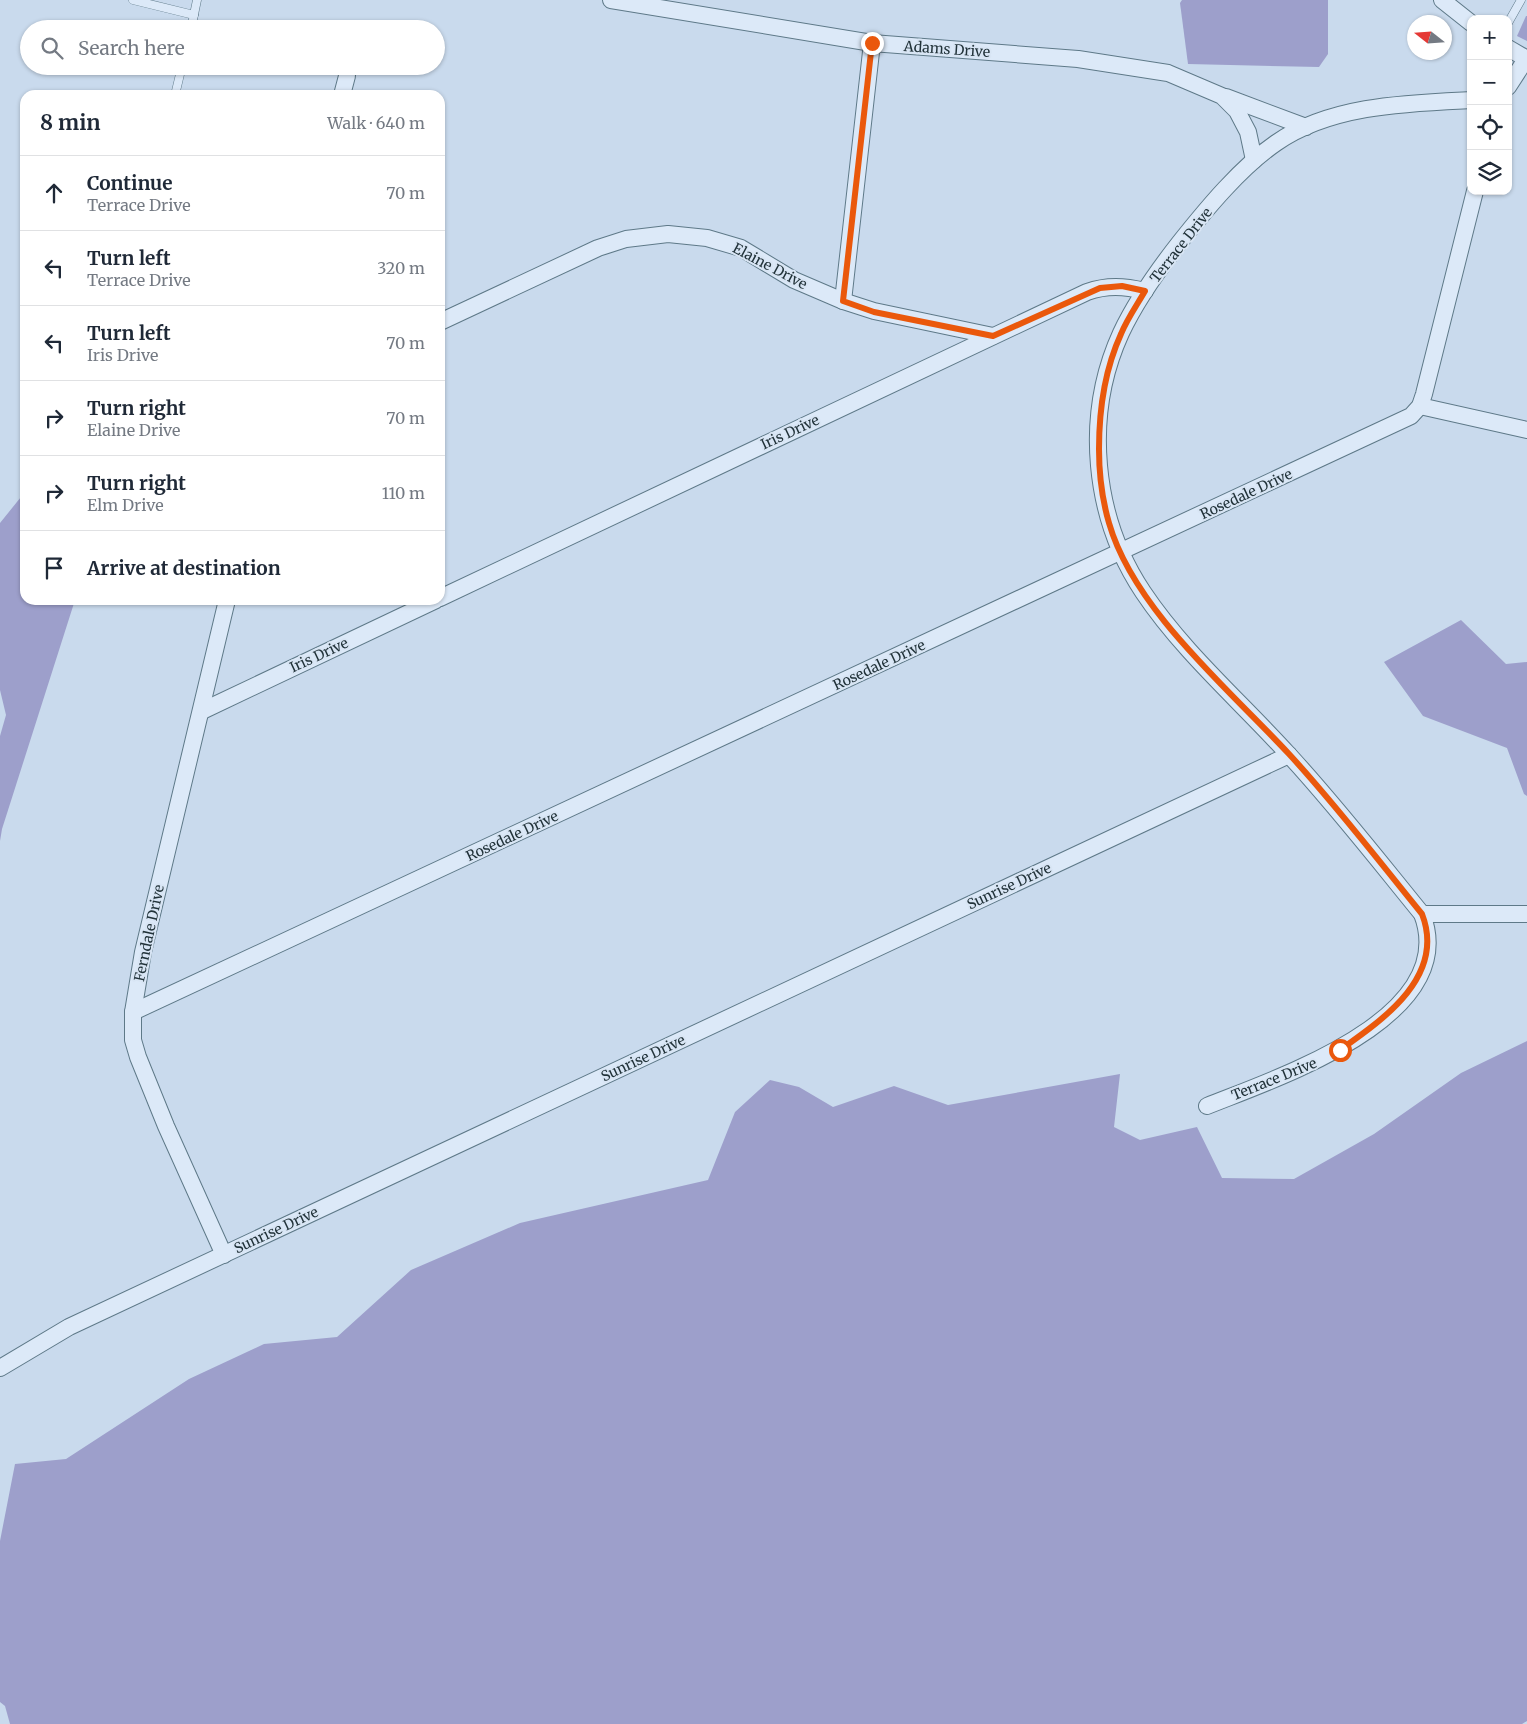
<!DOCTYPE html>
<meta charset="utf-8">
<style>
:root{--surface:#fff;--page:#f6f6f7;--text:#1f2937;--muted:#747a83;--line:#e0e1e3}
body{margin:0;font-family:Merriweather,serif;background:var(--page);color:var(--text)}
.controls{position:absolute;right:15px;top:15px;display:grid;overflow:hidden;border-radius:10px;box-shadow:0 1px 4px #0004}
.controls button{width:45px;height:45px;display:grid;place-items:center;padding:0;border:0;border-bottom:1px solid var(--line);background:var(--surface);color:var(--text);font:25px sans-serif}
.compass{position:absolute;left:1407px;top:15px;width:45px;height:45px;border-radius:50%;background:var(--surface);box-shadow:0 1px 4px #0004;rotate:287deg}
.stop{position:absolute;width:15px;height:15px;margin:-11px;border:4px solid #ea580c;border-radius:50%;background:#fff}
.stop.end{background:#ea580c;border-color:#fff;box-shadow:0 1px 5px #0008}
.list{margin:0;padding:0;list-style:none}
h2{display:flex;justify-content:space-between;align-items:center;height:65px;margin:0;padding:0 20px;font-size:21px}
h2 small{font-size:16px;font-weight:400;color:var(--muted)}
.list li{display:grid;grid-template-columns:32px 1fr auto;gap:15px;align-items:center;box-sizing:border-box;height:75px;padding:0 20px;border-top:1px solid var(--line)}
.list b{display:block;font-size:19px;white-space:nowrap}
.list p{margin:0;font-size:16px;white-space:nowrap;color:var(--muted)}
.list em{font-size:16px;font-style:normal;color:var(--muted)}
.icon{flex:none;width:28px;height:28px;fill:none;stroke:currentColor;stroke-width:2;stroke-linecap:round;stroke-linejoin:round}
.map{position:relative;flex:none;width:1527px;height:1724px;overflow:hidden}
.search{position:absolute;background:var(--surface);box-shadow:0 1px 4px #0004;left:20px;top:20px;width:425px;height:55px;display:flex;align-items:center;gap:12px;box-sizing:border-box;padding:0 18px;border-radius:28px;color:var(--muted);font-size:19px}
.panel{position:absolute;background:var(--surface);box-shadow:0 1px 4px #0004;left:20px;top:90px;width:425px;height:515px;border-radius:15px}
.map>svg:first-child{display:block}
.green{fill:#9d9fcb}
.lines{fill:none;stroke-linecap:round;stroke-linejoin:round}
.lane-casing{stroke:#5e7988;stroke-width:9}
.street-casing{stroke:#5e7988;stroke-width:18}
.lane{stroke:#dce9f8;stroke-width:8}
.street{stroke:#dce9f8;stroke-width:16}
.route{stroke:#ea580c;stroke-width:6}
.labels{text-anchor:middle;stroke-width:4;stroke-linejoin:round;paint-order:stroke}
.street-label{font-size:14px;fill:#213239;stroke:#d8e5f4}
</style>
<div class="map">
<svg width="1527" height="1724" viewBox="0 0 1527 1724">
<rect width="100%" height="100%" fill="#c9daed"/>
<g class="green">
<polygon points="1182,0 1328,0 1328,54 1319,67 1188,64 1180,3"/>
<polygon points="1526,16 1527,16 1527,41 1517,36"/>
<polygon points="25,492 25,600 75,600 2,829 0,841 0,736 6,715 0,690 0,523"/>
<polygon points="1461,620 1506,664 1527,662 1527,796 1524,794 1507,748 1423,716 1384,662"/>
<polygon points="1527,1041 1527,1721 1522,1724 10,1724 5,1706 0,1702 0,1541 15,1464 66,1459 189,1379 264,1344 337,1337 411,1270 520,1223 708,1180 735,1112 770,1080 799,1087 833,1107 894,1086 948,1105 1120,1074 1114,1127 1140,1140 1197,1127 1222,1178 1294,1179 1374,1134 1461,1073"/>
</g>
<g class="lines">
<defs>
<g id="lane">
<polyline points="133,0 194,15"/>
<polyline points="1508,23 1521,0"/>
<polyline points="191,29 197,0"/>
<polyline points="175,95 182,66"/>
</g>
<g id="street">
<polyline points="611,0 872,43 1078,59 1168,73 1222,96 1237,111 1248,132 1254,160"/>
<polyline points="1442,0 1471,23"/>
<polyline points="1508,48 1527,59"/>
<polyline points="1508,87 1526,59"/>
<polyline points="342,95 347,76"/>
<polyline points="1226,97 1306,127"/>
<polyline points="843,301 872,43"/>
<polyline points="440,322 598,248 626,239 668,234 707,238 741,248 794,280 843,301 874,311 993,336"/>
<polyline points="1420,406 1527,430"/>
<path d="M440 598 1087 292C1107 285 1124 286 1145 291"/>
<polyline points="202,711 436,600"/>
<polyline points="1422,914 1527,914"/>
<polyline points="133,1012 1411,416 1420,406 1424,394 1475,191"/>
<path d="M1207 1106C1276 1078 1462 1018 1422 914 1378 860 1336 806 1289 755 1240 701 1183 652 1143 592 1093 517 1083 416 1121 333 1136 301 1158 270 1180 242 1207 208 1241 167 1276 143 1330 105 1408 103 1471 100"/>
<polyline points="224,1255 166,1126 138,1057 133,1040 133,1012 143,952 227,600"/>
<polyline points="0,1368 69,1327 1289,755"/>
</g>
</defs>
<use href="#lane" class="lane-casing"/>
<use href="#street" class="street-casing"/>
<use href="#lane" class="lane"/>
<use href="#street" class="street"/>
</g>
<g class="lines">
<path class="route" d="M872 43 843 301 874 312 993 336 1100 288 1122 286 1145 291C1137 305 1127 319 1121 334 1105 369 1099 411 1099 449 1099 474 1102 499 1109 523 1134 610 1229 689 1289 754 1336 805 1378 860 1422 914 1446 976 1384 1019 1340 1050"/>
</g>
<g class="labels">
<g class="street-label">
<text transform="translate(947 49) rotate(4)" y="5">Adams Drive</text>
<text transform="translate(1181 245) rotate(-52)" y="5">Terrace Drive</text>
<text transform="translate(770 266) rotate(28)" y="5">Elaine Drive</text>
<text transform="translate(790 432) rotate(-25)" y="5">Iris Drive</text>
<text transform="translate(1246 494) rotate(-25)" y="5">Rosedale Drive</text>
<text transform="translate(319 655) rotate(-25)" y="5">Iris Drive</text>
<text transform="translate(879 665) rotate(-25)" y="5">Rosedale Drive</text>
<text transform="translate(512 836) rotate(-25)" y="5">Rosedale Drive</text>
<text transform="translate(1009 886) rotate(-25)" y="5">Sunrise Drive</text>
<text transform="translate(149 933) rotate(-78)" y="5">Ferndale Drive</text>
<text transform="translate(643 1058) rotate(-25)" y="5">Sunrise Drive</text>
<text transform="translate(1274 1079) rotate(-22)" y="5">Terrace Drive</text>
<text transform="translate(276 1230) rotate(-25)" y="5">Sunrise Drive</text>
</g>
</g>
</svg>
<div class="controls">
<button>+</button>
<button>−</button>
<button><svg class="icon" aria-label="locate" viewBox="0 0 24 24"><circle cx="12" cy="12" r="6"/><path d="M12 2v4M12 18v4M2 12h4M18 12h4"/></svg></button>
<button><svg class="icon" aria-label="layers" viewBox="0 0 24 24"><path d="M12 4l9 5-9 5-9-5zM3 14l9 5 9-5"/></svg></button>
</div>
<svg class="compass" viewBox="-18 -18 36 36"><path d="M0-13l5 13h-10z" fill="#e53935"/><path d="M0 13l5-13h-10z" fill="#747a83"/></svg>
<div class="stop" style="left:1340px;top:1050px"></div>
<div class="stop end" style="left:872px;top:43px"></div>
<div class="search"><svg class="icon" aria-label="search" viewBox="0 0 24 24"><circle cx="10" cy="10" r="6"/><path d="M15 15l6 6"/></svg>Search here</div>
<section class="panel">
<h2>8 min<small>Walk · 640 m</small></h2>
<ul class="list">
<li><svg class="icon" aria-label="ahead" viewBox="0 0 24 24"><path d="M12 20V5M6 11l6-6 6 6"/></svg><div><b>Continue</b><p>Terrace Drive</p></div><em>70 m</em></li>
<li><svg class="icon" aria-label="left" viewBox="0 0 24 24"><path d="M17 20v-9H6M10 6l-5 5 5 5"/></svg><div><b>Turn left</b><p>Terrace Drive</p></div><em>320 m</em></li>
<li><svg class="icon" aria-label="left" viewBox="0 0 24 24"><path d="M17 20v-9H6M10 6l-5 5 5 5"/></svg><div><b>Turn left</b><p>Iris Drive</p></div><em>70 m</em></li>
<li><svg class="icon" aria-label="right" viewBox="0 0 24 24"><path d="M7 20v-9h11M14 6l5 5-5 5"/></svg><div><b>Turn right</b><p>Elaine Drive</p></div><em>70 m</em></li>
<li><svg class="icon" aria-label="right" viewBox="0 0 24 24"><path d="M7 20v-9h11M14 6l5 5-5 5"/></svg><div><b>Turn right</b><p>Elm Drive</p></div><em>110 m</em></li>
<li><svg class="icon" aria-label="arrive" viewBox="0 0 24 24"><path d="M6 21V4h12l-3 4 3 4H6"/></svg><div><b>Arrive at destination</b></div></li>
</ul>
</section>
</div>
